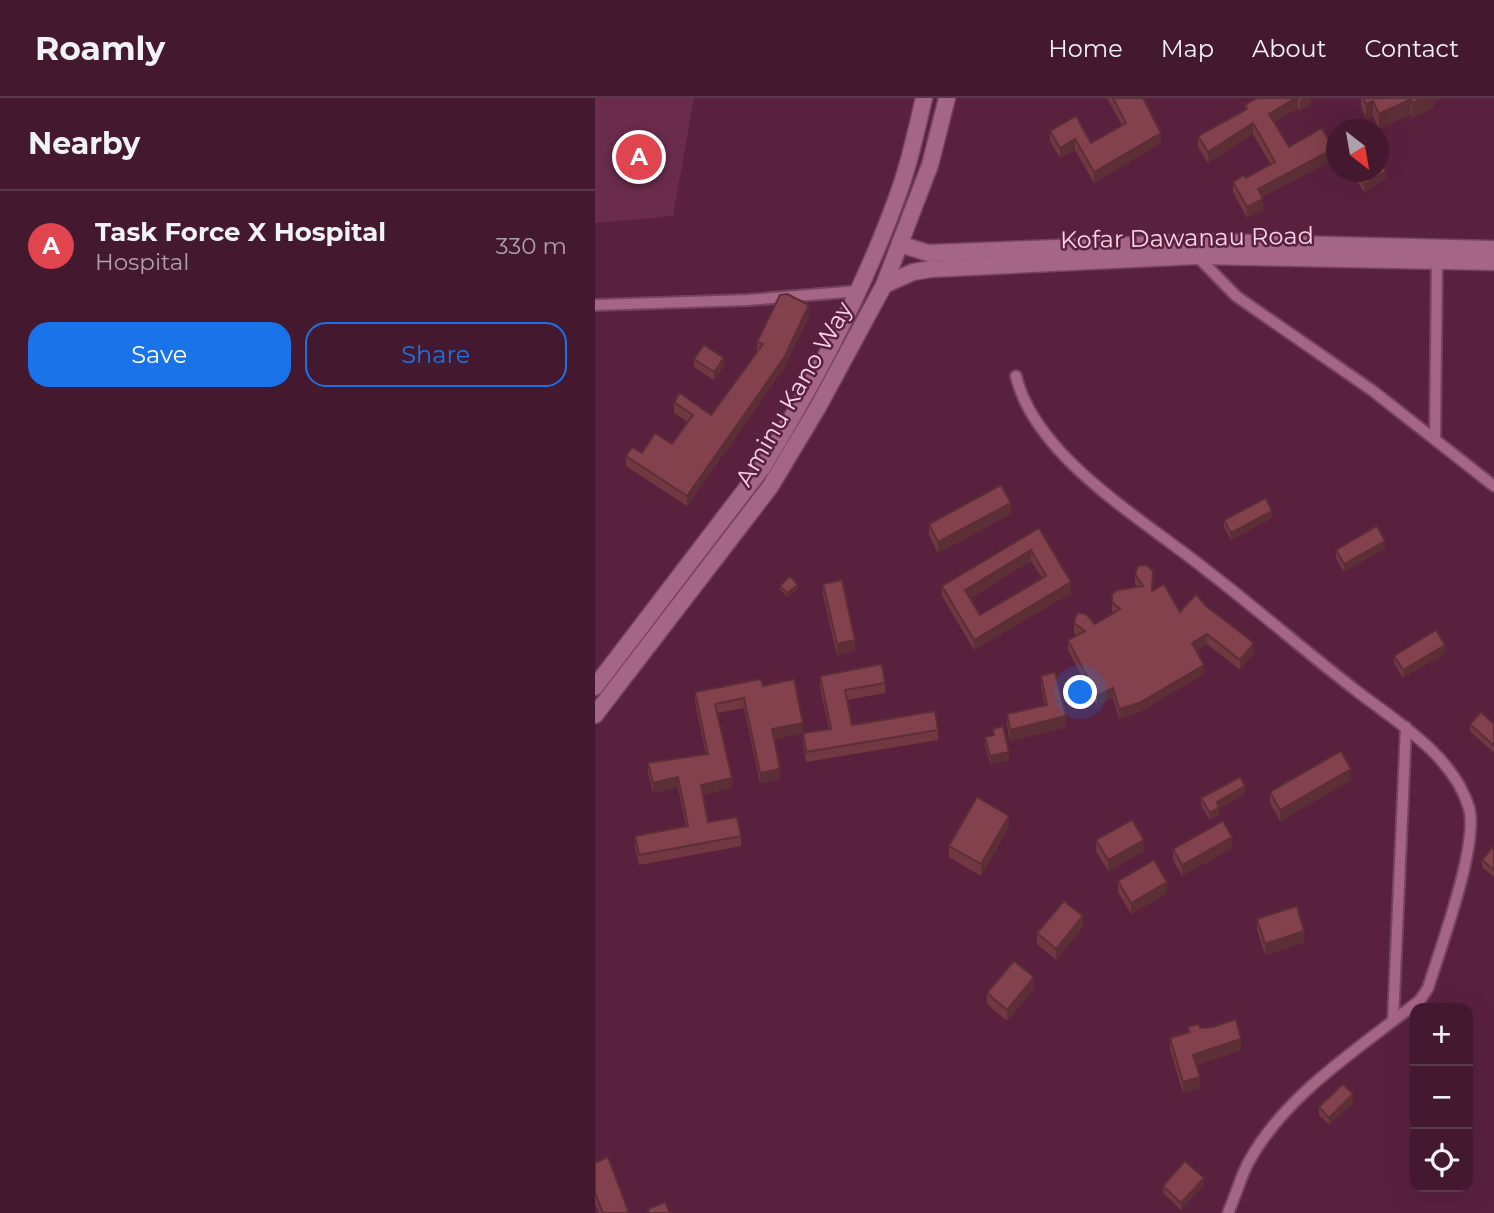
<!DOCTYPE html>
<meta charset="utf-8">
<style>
:root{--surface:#44192f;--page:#4b2237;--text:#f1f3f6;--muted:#afa0aa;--line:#5c384b;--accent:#1a73e8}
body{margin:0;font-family:Montserrat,sans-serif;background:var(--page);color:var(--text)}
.controls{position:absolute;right:21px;bottom:21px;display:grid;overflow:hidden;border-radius:14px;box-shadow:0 7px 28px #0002}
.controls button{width:63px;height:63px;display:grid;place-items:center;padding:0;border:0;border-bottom:2px solid var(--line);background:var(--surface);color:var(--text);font:35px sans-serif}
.compass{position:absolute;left:731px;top:21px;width:63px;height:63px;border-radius:50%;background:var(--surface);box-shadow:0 7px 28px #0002;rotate:149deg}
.you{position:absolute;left:486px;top:595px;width:24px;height:24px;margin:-18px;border:5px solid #fff;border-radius:50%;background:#1a73e8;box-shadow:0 0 0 10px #1a73e833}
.badge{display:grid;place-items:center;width:46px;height:46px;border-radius:50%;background:var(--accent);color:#fff;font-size:23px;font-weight:700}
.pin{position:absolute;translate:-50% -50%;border:4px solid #fff;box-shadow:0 2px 7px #0006}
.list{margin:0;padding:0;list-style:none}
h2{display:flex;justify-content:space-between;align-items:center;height:91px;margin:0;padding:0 28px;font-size:30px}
h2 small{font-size:23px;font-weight:400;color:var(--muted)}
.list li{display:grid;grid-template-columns:46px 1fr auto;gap:21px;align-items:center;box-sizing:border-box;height:112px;padding:0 28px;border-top:2px solid var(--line)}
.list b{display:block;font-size:26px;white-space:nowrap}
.list p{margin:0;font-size:23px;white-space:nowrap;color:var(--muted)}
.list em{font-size:23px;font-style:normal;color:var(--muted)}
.actions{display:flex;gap:14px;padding:21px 28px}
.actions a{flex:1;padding:16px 0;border:2px solid var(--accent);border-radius:21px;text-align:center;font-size:24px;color:var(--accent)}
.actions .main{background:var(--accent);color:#fff}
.icon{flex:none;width:38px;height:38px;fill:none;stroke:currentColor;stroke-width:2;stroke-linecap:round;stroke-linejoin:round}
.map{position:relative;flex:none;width:899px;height:1115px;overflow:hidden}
header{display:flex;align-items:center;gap:42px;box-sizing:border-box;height:98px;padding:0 35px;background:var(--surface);border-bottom:2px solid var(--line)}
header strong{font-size:33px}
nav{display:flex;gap:38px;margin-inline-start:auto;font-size:24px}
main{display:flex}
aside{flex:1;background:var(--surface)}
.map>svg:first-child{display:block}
.built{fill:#6a2b4c}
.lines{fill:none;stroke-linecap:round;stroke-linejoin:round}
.street-casing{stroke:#75435f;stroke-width:14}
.secondary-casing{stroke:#75435f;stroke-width:19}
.street{stroke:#a56584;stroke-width:10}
.secondary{stroke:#a56584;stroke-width:16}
.wall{fill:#713842;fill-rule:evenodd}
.shaded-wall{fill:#5c2e36}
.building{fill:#83414d;stroke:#5c2e36;stroke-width:2;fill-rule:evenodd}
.labels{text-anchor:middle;stroke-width:5;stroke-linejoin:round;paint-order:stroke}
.street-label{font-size:24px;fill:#f9d5e5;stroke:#5a213f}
</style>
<header>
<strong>Roamly</strong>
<nav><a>Home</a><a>Map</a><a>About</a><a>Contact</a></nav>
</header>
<main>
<aside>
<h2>Nearby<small></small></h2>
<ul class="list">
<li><span class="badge" style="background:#e0444e">A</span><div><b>Task Force X Hospital</b><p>Hospital</p></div><em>330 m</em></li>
</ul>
<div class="actions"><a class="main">Save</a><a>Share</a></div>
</aside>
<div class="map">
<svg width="899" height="1115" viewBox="0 0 899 1115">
<rect width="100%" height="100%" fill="#5a213f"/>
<polygon class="built" points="0,0 99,0 78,118 0,125"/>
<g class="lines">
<defs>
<g id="street">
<polyline points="602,158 641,198 778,293 899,388"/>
<polyline points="0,207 153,202 263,193"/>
<path d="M421 278C440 359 549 422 610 471 662 511 711 554 763 594 802 624 859 658 874 710 884 747 845 851 833 890L825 902C765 950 690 996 653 1065 645 1081 640 1099 633 1115"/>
<polyline points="840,340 842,162"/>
<polyline points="798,923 811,629"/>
</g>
<g id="secondary">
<polyline points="305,146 333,155 619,144 899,151"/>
<polyline points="289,187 318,174 336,171 602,158 899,164"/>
<path d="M0 589 167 370C221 282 272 186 306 88 316 59 322 29 329 0"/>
<polyline points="0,617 175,389 223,309 289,187 335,67 352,0"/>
</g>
</defs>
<use href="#street" class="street-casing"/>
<use href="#secondary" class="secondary-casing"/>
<use href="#street" class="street"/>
<use href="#secondary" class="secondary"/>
</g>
<g class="wall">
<polygon points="512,0 548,0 566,45 499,85 480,52 465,60 455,43 455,33 496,45 527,27"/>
<polygon points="662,0 716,0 716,6 705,13 703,10 679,24 694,49 738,62 667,99 668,111 652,120 638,94 638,84 651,80 676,67 658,36 613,65 603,49 603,38 650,12 650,7"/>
<polygon points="766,0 849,0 839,4 839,9 817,20 816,16 784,31 778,18 771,21 766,9"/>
<polygon points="757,74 783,74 791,80 769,94"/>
<polygon points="214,218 189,270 92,408 31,368 31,358 77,346 93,324 79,315 79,304 116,317 162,254 162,244"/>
<polygon points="99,261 129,268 119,282 99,269"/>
<polygon points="416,416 343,455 334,437 334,426"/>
<polygon points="677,420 636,442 629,429 629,422"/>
<path d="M444 430 476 495 379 552 347 498V488ZM436 463 447 480 385 517 375 500Z"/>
<polygon points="790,450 749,474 741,460 741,452"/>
<polygon points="540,476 557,493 585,514 610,507 659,555 645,572 612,546 601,553 609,576 544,614 524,621 518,600 502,608 473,552 473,542 482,537 479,535 479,525 500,526 519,515 517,514 517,496 542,489 540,486"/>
<polygon points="228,486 260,553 242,557 228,497"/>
<polygon points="185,488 203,491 192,499 185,491"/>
<polygon points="850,555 808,580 799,565 799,558"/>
<polygon points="225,578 290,585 290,595 252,602 257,627 343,632 343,642 211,664 208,646 208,635 234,631 225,589"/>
<polygon points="446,578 471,629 415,643 412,627 412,616 450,607 446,589"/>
<polygon points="166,581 179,641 185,681 165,685 149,610 122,615 137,690 108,697 113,724 146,738 146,748 44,767 40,749 40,738 91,729 83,689 58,695 53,675 53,665 111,656 100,605 100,594"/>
<polygon points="875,626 899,626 899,653 898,654 875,633"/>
<polygon points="398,631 414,662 395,666 390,647 390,639 398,637"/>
<polygon points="756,682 685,723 675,705 675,694"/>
<polygon points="650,696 624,710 624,717 615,722 606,707 606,700"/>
<polygon points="414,729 386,778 354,759 354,748"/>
<polygon points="501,742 549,753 513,773 501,753"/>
<polygon points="637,750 587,778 578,762 578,751"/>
<polygon points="899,752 899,779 887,769 887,762"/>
<polygon points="523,783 572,795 536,816 523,794"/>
<polygon points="662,821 709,844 670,857 662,832"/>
<polygon points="488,829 461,862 442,846 442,835"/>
<polygon points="439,891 412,923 392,906 392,895"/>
<polygon points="593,929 646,952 601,967 605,990 588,995 575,951 575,940 593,935"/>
<polygon points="758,1004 734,1027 724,1017 724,1009"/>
<polygon points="0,1065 34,1115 4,1115 0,1106"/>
<polygon points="609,1087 586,1112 568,1095 568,1088"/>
</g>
<g class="shaded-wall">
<polygon points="701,0 703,0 703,10 674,26 674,16"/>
<polygon points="709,0 716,0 716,6 705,13 705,2"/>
<polygon points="828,0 849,0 839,4 839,9 817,20 817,5"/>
<polygon points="816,1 816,16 784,31 784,16"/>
<polygon points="778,3 778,18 771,21 771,6"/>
<polygon points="658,25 658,36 613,65 613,54"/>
<polygon points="566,35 566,45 499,85 499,74"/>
<polygon points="480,41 480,52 465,60 465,50"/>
<polygon points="738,51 738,62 663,101 663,91"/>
<polygon points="791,73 791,80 769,94 769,86"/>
<polygon points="668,101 668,111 652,120 652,109"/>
<polygon points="214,207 214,218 189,270 92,408 92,398"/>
<polygon points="129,260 129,268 119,282 119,274"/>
<polygon points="416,405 416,416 343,455 343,444"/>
<polygon points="677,413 677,420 636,442 636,435"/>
<polygon points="790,443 790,450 749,474 749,466"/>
<polygon points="436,452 436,463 370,503 370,492"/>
<polygon points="476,484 476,495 379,552 379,542"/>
<polygon points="203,487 203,491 192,499 192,495"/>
<polygon points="612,536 612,546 597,555 597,545"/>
<polygon points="260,542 260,553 242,557 242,546"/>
<polygon points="659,545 659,555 645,572 645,562"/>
<polygon points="850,547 850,555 808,580 808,572"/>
<polygon points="609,567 609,576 544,614 524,621 524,611"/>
<polygon points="518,590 518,600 502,608 502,598"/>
<polygon points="471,618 471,629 415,643 415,632"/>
<polygon points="208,625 208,635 177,642 177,631"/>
<polygon points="414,654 414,662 395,666 395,658"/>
<polygon points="185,671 185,681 165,685 165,675"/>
<polygon points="756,671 756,682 685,723 685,712"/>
<polygon points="83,679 83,689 58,695 58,685"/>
<polygon points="137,680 137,690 106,697 106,687"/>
<polygon points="650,688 650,696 624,710 624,717 615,722 615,715 622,704"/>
<polygon points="414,718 414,729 386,778 386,766"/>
<polygon points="637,739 637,750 587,778 587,767"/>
<polygon points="549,742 549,753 513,773 513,762"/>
<polygon points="572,784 572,795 536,816 536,805"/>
<polygon points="488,818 488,829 461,862 461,851"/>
<polygon points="709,833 709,844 670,857 670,846"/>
<polygon points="439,879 439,891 412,923 412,912"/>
<polygon points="646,941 646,952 598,968 598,957"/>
<polygon points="605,979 605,990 588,995 588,984"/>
<polygon points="758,996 758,1004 734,1027 734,1020"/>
<polygon points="609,1080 609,1087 586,1112 586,1105"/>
</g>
<g class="building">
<polygon points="518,0 548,0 566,35 499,74 480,41 465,50 455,33 481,18 496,45 531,25"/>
<polygon points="662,0 701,0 674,16 694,49 727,30 738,51 663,91 668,101 652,109 638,84 649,77 651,80 680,64 658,25 613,54 603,38 652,11 650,7"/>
<polygon points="768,0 828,0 817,5 816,1 784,16 778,3 771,6"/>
<polygon points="783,60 791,73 769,86 761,74 783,74"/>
<polygon points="192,196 214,207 189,260 92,398 31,358 37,349 47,355 60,335 77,346 98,317 79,304 85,295 116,317 168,246 162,244 185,197"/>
<polygon points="109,247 129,260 119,274 99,261"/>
<polygon points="406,387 416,405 343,444 334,426"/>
<polygon points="671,400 677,413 636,435 629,422"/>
<polygon points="782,428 790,443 749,466 741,452"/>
<path d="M444 430 476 484 379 542 347 488ZM436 452 451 478 385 517 370 492Z"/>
<polygon points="551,467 558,473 557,493 569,486 585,514 601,496 610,507 659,545 645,562 612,536 597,545 609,567 544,605 524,611 518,590 502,598 473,542 490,533 479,525 482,515 491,516 500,526 525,511 517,504 517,496 523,492 548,488 540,476 543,468"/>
<polygon points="195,478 203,487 192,495 185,488"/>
<polygon points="247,482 260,542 242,546 228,486"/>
<polygon points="841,532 850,547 808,572 799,558"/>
<polygon points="287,566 290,585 250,592 257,627 340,613 343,632 211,654 208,635 236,631 225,578"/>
<polygon points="460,574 471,618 415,632 412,616 452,607 446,578"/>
<polygon points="166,581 168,588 199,581 208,625 177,631 185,671 165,675 149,600 120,606 137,680 106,687 113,724 142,719 146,738 44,757 40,738 93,728 83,679 58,685 53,665 113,656 100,594"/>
<polygon points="886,614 899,626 899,646 898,647 875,626"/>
<polygon points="408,628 414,654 395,658 390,639 399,637 398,631"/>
<polygon points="746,653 756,671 685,712 675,694"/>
<polygon points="645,679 650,688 622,704 624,709 615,715 606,700"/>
<polygon points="382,699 414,718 386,766 354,748"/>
<polygon points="537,722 549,742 513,762 501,742"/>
<polygon points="628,723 637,739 587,767 578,751"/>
<polygon points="897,750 899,752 899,772 887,762"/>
<polygon points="559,762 572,784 536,805 523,783"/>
<polygon points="469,803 488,818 461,851 442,835"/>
<polygon points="702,808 709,833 670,846 662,821"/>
<polygon points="419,863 439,879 412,912 392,895"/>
<polygon points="641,921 646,941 598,957 605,979 588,984 575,940 595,934 593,929 604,926 605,930 618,929"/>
<polygon points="748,986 758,996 734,1020 724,1009"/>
<polygon points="13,1059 34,1115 8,1115 0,1095 0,1065"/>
<polygon points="590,1063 609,1080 586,1105 568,1088"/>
<polygon points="70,1104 75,1115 54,1115 53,1111"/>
</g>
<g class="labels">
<g class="street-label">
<text transform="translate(592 140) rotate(-1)" y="8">Kofar Dawanau Road</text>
<text transform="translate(199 296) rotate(-60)" y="8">Aminu Kano Way</text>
</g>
</g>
</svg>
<div class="controls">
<button>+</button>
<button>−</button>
<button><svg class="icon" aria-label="locate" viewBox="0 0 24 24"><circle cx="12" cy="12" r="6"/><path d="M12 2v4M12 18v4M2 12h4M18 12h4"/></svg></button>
</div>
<svg class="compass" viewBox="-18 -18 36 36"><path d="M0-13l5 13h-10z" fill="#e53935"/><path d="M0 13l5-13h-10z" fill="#afa0aa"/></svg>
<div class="you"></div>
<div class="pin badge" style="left:44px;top:59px;background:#e0444e">A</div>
</div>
</main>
